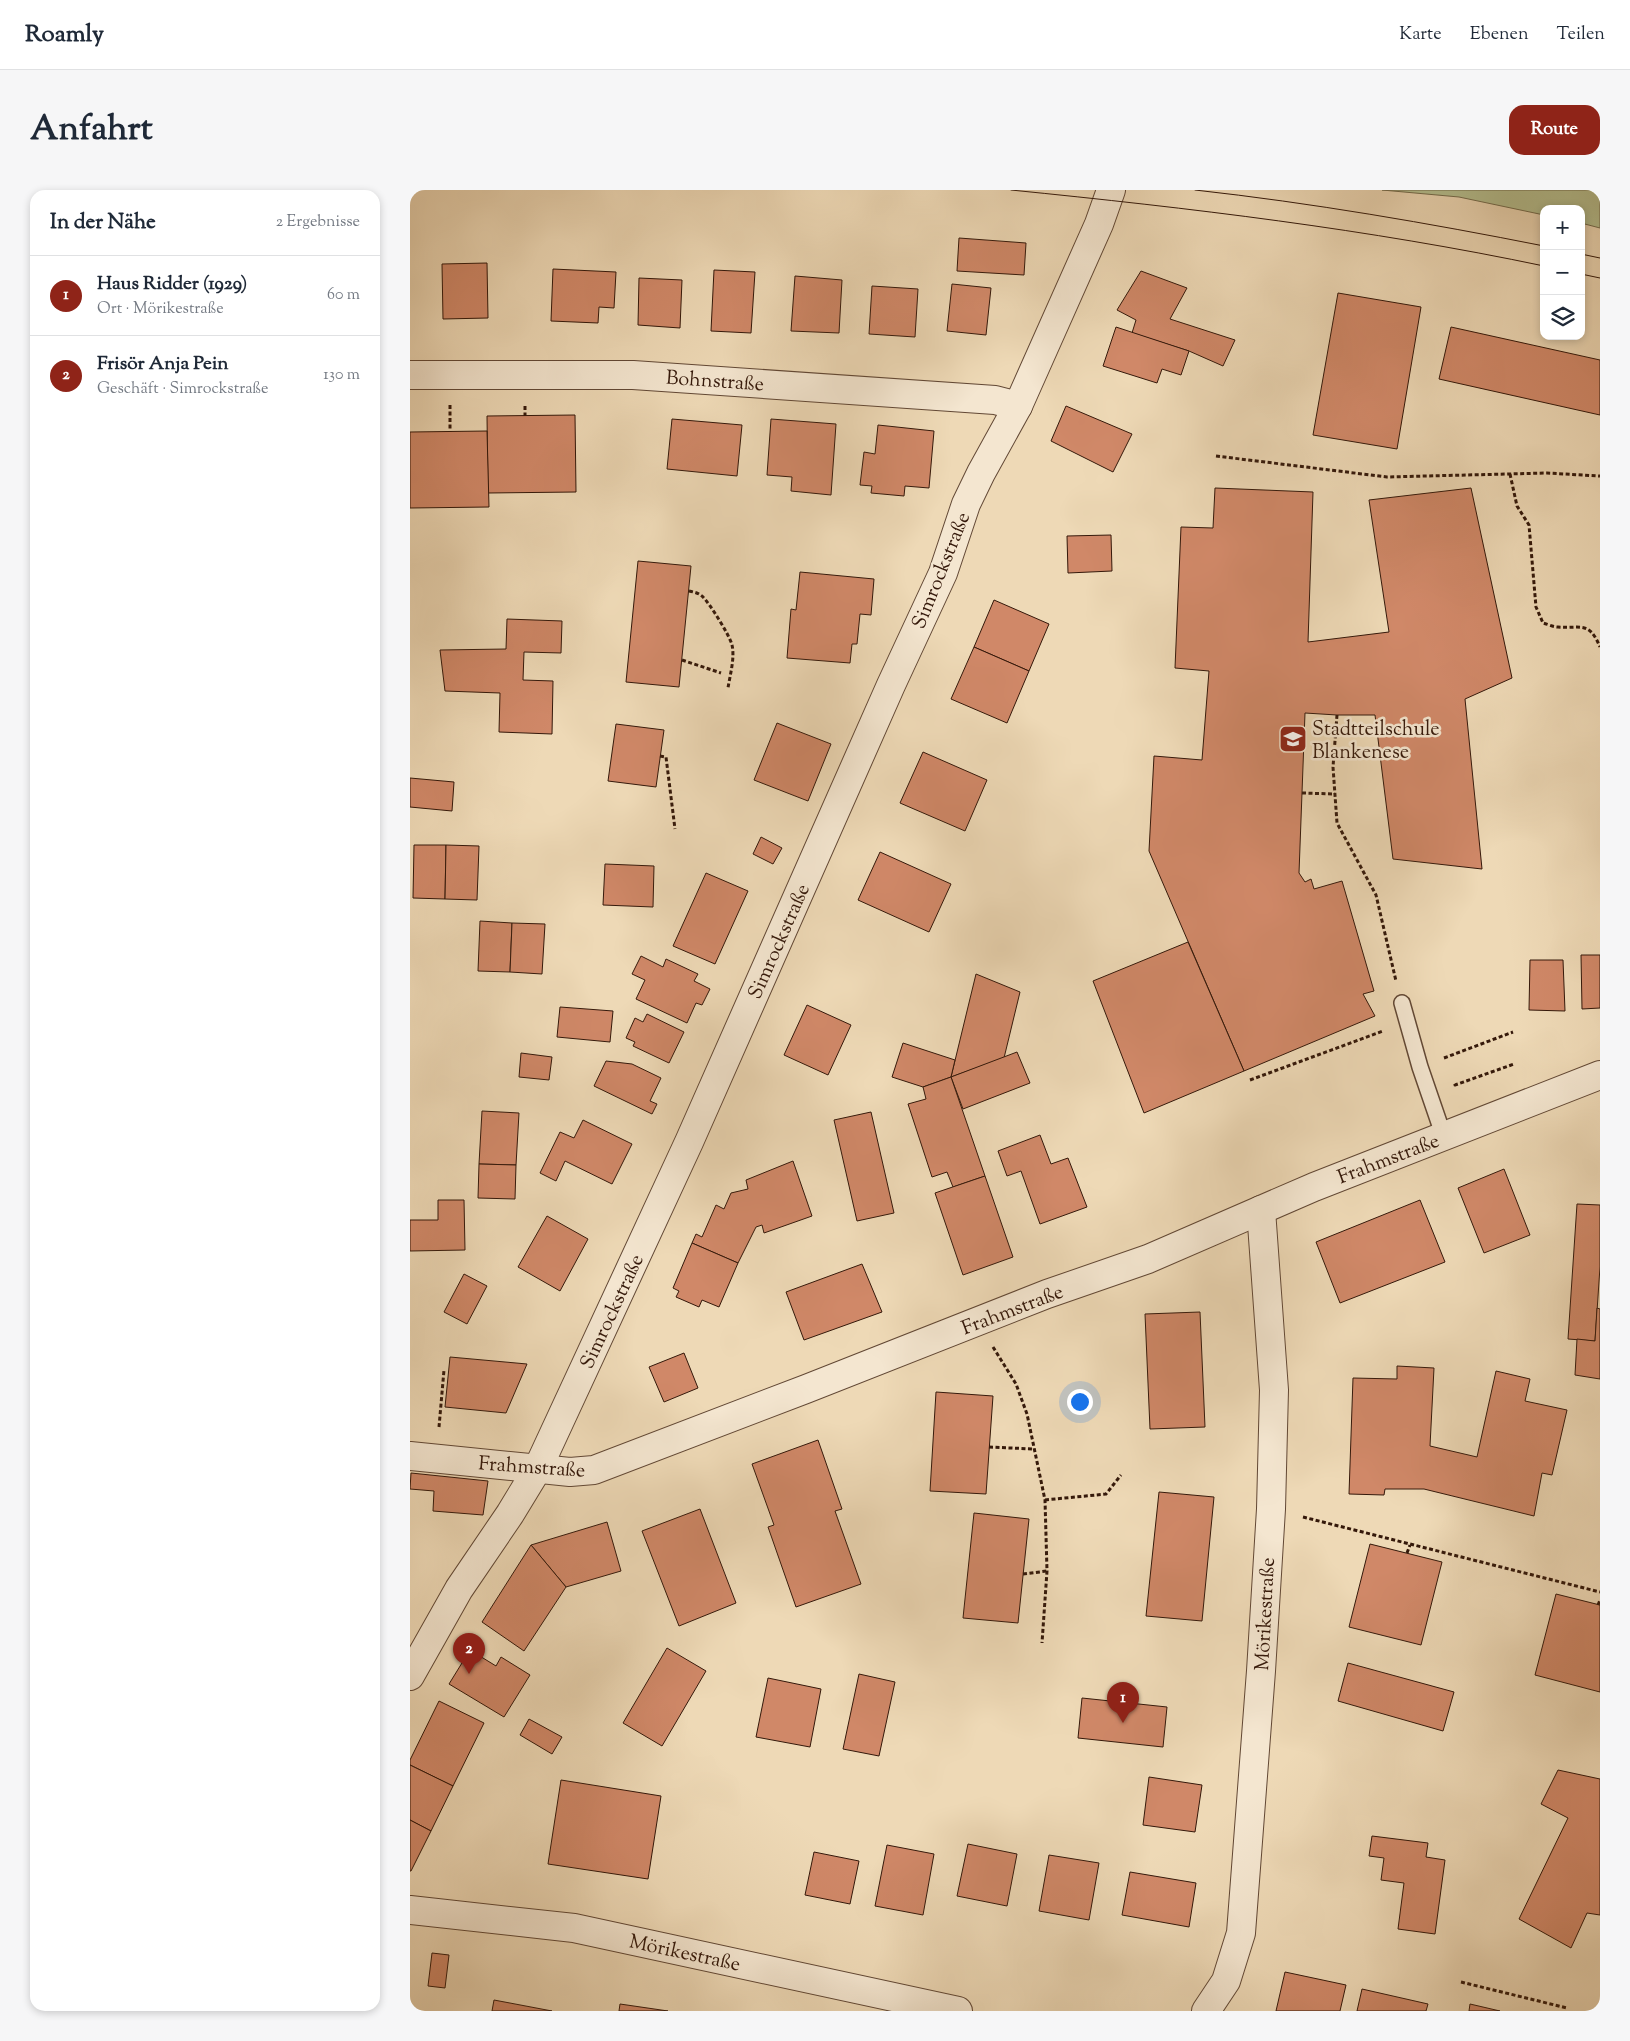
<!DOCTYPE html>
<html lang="de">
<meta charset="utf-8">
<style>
:root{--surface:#fff;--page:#f6f6f7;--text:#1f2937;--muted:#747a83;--line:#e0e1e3;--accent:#8f2418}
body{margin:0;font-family:"Sorts Mill Goudy",serif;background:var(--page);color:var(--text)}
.controls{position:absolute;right:15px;top:15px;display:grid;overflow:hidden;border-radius:10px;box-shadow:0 2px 8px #0003}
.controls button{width:45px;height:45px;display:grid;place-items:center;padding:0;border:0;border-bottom:1px solid var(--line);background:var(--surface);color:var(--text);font:25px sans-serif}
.you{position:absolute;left:669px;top:1211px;width:18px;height:18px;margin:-12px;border:4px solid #fff;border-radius:50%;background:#1a73e8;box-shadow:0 0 0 8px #1a73e833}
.badge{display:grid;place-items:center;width:32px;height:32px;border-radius:50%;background:var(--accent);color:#fff;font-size:16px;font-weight:700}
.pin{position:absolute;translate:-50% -41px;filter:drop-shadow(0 1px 2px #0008)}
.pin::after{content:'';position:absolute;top:26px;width:18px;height:15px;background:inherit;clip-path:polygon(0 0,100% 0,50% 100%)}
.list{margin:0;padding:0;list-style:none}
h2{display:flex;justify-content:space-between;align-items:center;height:65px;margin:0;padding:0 20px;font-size:21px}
h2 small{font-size:16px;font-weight:400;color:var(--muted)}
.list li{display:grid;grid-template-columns:32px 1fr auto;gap:15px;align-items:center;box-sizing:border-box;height:80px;padding:0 20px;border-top:1px solid var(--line)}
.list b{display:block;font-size:19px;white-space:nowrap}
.list p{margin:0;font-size:16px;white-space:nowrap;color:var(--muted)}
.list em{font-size:16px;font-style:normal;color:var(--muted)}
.icon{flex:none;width:28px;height:28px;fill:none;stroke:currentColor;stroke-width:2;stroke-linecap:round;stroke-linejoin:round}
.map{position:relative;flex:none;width:1190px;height:1821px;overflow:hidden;border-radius:15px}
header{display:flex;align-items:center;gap:30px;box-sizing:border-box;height:70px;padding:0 25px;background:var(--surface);border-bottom:1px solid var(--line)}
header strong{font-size:24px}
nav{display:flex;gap:28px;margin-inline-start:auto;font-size:18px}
.intro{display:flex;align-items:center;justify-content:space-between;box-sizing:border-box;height:120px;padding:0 30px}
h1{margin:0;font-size:35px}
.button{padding:12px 22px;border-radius:15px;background:var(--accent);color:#fff;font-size:18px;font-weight:700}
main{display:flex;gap:30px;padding:0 30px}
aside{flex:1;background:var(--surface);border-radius:15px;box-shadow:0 2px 8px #0003}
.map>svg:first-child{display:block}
.green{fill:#b5c091;stroke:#746c4e}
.building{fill:#d08868;stroke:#34180a}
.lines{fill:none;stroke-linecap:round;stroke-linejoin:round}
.lane-casing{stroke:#624835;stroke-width:18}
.street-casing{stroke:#624835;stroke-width:30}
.path{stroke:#34180a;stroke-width:3;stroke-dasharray:4 2.5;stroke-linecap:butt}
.lane{stroke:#f4e6d0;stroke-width:15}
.street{stroke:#f4e6d0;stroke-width:28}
.tram{stroke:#34180a;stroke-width:1}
.labels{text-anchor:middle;stroke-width:5;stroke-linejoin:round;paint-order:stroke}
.street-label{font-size:20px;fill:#34180a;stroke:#f4e6d0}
.poi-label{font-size:20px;fill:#34180a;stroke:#f4e6d0;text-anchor:start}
</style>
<header>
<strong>Roamly</strong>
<nav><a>Karte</a><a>Ebenen</a><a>Teilen</a></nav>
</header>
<div class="intro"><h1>Anfahrt</h1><a class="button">Route</a></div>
<main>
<aside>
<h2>In der Nähe<small>2 Ergebnisse</small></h2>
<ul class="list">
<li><span class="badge">1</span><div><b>Haus Ridder (1929)</b><p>Ort · Mörikestraße</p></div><em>60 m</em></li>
<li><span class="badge">2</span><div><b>Frisör Anja Pein</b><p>Geschäft · Simrockstraße</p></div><em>130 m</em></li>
</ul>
</aside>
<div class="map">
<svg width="1190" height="1821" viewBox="0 0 1190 1821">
<rect width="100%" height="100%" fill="#eed9b6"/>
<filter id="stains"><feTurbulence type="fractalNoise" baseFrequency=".004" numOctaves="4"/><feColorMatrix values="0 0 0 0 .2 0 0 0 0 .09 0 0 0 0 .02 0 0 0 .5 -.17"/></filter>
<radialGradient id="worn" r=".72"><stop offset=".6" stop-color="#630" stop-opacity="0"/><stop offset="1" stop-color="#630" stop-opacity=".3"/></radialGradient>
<polygon class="green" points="972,0 1190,0 1190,38 1171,33 1171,19 1134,19 1134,25 1049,7"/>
<g class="building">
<polygon points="549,48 616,53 614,85 547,81"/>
<polygon points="77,73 78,128 33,129 32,74"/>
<polygon points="143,79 206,82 204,118 189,117 188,133 141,131"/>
<polygon points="304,80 345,82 341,143 301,141"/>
<polygon points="731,81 777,98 760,129 825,150 813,176 779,161 722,143 726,130 707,120"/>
<polygon points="385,86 432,90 429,143 381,141"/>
<polygon points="229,88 272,90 270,138 228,135"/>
<polygon points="542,94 581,98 576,145 537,141"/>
<polygon points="462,96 508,99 505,147 459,144"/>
<polygon points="928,103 1011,117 987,259 903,245"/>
<polygon points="706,137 779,161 771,185 752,179 747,193 693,176"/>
<polygon points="1041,137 1190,170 1190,225 1029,189"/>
<polygon points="656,216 722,244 703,282 641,251"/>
<polygon points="165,225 166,302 78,303 77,226"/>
<polygon points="262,229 332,235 327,286 257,279"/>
<polygon points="361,229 426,234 421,305 381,301 382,287 357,285"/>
<polygon points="468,235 524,241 519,298 495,296 494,306 461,303 462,296 450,295 454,262 465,264"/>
<polygon points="77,241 79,317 0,318 0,242"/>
<polygon points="805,298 903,302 898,452 979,442 959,310 1061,298 1102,488 1055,509 1072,679 983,669 965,525 927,525 895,523 889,683 895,692 901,689 904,699 932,691 964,801 953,804 965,826 834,881 739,661 744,566 792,570 799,481 765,478 771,337 803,338"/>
<polygon points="701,345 702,381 658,383 657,346"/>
<polygon points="228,371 281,376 269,497 216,492"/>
<polygon points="390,382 464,389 461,425 450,424 447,454 442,454 440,473 377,468 381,419 386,420"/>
<polygon points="584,410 639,434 619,481 564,457"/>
<polygon points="97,429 152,431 151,463 114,462 113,490 143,491 142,544 89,542 90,503 35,501 30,460 96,459"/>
<polygon points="564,457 619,481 597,533 541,509"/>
<polygon points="367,533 421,554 398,611 344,590"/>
<polygon points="206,534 254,540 246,597 198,591"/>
<polygon points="513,562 577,590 555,641 490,613"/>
<polygon points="0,588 44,592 42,621 0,617"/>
<polygon points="351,647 372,658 363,674 343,664"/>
<polygon points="4,655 36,655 35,709 3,708"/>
<polygon points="36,655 69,656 67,710 35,709"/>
<polygon points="470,662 541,694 519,742 448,710"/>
<polygon points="195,674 244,676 243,717 193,715"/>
<polygon points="296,683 338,701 305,774 263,756"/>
<polygon points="70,731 102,733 100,782 68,781"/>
<polygon points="102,733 135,734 132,784 100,782"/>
<polygon points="778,752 834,881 734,923 683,791"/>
<polygon points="1171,765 1190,765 1190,818 1172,819"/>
<polygon points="231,766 253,777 256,769 288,784 284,791 300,799 292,815 286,813 277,833 226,809 235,790 222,784"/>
<polygon points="1120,770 1153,770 1155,821 1119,820"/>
<polygon points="566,784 610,802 594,868 541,887"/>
<polygon points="397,815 441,835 418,885 374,865"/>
<polygon points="150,817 203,821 200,852 147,847"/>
<polygon points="237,824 274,842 259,873 223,856 225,852 216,848 225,828 233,832"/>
<polygon points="493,853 545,870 541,887 513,897 482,887"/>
<polygon points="607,862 620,893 553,919 541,887"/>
<polygon points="111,863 142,867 139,890 109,887"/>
<polygon points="196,871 222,874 251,888 240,911 247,914 242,924 184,896"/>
<polygon points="541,887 575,986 543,997 537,982 522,987 498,914 516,909 513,897"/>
<polygon points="72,921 109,923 106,975 69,974"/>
<polygon points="461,922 484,1023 447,1031 424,930"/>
<polygon points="173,930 222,954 202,994 155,971 146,991 130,983 150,942 164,948"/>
<polygon points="630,945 641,974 658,968 677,1017 630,1034 611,981 597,986 588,961"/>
<polygon points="383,971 402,1026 354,1043 352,1035 346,1037 328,1073 282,1053 286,1044 292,1047 306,1015 314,1019 321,1003 338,999 336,990"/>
<polygon points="69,974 106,975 105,1009 68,1008"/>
<polygon points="1094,979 1120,1045 1074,1063 1048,998"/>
<polygon points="575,986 603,1067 553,1085 525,1003"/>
<polygon points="28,1010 54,1010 55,1060 0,1061 0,1030 28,1030"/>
<polygon points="1010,1010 1035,1072 930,1113 906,1052"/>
<polygon points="1167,1014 1190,1015 1190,1077 1185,1151 1158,1149"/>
<polygon points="137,1026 178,1049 150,1101 108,1077"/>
<polygon points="282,1053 328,1073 309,1117 292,1110 289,1117 266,1107 269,1101 263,1098"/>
<polygon points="452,1074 472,1122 394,1150 376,1102"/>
<polygon points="54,1084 77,1096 57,1134 34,1122"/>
<polygon points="1187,1118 1190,1119 1190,1189 1165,1185 1167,1149 1185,1151"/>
<polygon points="790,1122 795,1237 740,1239 735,1124"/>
<polygon points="274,1163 288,1198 254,1212 239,1177"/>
<polygon points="40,1167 117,1174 96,1223 35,1217"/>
<polygon points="987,1176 1024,1178 1020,1256 1067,1267 1086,1181 1120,1189 1115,1211 1157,1220 1142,1285 1132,1283 1124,1326 1014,1299 975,1299 974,1305 939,1304 943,1188 987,1189"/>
<polygon points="526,1202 583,1206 576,1304 520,1301"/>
<polygon points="408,1250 432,1319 425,1321 451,1394 386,1417 358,1337 364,1335 342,1274"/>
<polygon points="1,1283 78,1291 73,1325 23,1321 24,1301 0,1299"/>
<polygon points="749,1302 804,1307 792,1431 736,1426"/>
<polygon points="290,1319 326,1413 269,1436 232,1341"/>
<polygon points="564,1323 619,1329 608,1433 553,1428"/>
<polygon points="197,1332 211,1381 156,1397 121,1355"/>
<polygon points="960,1354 1032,1372 1011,1455 939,1437"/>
<polygon points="121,1355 156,1397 114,1461 72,1432"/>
<polygon points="1146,1404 1190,1415 1190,1502 1125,1485"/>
<polygon points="257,1458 296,1481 252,1556 213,1533"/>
<polygon points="60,1460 86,1476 91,1467 120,1485 94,1527 39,1494"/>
<polygon points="938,1473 1044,1502 1033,1541 928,1511"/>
<polygon points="449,1484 485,1492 469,1566 433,1559"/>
<polygon points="358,1488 411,1499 400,1557 346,1547"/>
<polygon points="672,1508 757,1517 753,1557 668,1548"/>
<polygon points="29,1511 74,1533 43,1596 0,1575 0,1570"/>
<polygon points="119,1529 152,1547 142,1564 110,1545"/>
<polygon points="0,1575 43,1596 21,1641 0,1630"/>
<polygon points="1148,1580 1190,1589 1190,1725 1177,1723 1161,1758 1109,1729 1158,1628 1131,1614"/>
<polygon points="739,1587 792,1595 785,1642 733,1635"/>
<polygon points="151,1590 251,1606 238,1689 138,1674"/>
<polygon points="0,1630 21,1641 1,1681 0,1681"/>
<polygon points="962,1646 1018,1653 1016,1667 1035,1670 1025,1744 988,1739 994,1693 971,1690 974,1668 959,1666"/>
<polygon points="558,1654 607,1664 597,1716 547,1706"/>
<polygon points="477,1655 524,1664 513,1725 465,1716"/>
<polygon points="404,1662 449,1671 440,1714 395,1705"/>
<polygon points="639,1665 689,1673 679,1730 629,1721"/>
<polygon points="720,1682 786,1693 779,1737 712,1725"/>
<polygon points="22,1763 39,1765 35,1798 18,1796"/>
<polygon points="875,1782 936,1795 930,1821 866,1821"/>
<polygon points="952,1799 1018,1814 1016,1821 947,1821"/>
<polygon points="84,1810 142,1821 82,1821"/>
<polygon points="210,1814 258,1821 209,1821"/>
<polygon points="1060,1814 1090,1821 1059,1821"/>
</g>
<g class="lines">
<defs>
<polyline id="lane" points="992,813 1010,877 1034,947"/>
<g id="street">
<polyline points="0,185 223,185 585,210 608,216"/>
<polyline points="0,1266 160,1282 184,1280 396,1199 637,1104 738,1069 904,997 1190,885"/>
<polyline points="0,1486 49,1399 100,1324 128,1278 279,952 481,495 533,383 556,314 571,283 608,216 689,34 701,0"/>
<polyline points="0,1720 164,1738 548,1821"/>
<polyline points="796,1821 816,1791 831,1743 851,1481 861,1319 864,1200 851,1020"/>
</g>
</defs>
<use href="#lane" class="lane-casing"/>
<use href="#street" class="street-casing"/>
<g class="path">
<polyline points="40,215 40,242"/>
<polyline points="115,216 115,226"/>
<polyline points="806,266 977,287 1137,283 1190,286"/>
<path d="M1100 284 1107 316 1119 335 1126 417 1133 433C1137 434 1143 437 1148 437 1170 439 1179 430 1190 457"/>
<path d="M279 401C284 402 289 403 293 407 300 414 320 446 322 455 325 468 320 485 318 498"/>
<polyline points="272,470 311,483"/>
<polyline points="927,525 923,577 927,633 966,705 986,791"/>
<polyline points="250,566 256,567 265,639"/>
<polyline points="892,603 925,604"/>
<polyline points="1034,868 1103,842"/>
<polyline points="840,890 973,841"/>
<polyline points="1045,894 1045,895 1104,874"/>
<polyline points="583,1157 606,1194 617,1224 635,1310 637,1381 632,1453"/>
<polyline points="29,1237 34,1180"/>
<polyline points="579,1257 623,1259"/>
<polyline points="635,1310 696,1304 711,1285"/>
<polyline points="893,1327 1190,1402"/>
<polyline points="997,1363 1000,1355"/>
<polyline points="613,1384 637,1381"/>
<polyline points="1188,1415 1190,1410"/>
<polyline points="1051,1792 1157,1818"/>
</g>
<use href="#lane" class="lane"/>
<use href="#street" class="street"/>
<g class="tram">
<path d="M601 0C780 18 958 39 1134 76"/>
<path d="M785 0C902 13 1018 33 1134 56"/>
<polyline points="1171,64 1190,68"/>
<polyline points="1171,84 1190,88"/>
</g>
</g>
<defs>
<symbol id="school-square" viewBox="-11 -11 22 22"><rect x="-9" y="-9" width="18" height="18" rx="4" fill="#8f2418" stroke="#f4e6d0"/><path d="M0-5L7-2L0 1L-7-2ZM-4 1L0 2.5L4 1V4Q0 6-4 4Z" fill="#fff"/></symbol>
</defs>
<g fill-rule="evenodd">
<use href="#school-square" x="867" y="533" width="32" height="32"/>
</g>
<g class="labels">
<g class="street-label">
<text transform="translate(305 190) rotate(4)" y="7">Bohnstraße</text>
<text transform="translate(530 380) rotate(-68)" y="7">Simrockstraße</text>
<text transform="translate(368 751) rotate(-66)" y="7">Simrockstraße</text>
<text transform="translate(978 968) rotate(-21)" y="7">Frahmstraße</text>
<text transform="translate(602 1119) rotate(-21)" y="7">Frahmstraße</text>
<text transform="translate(201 1121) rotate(-65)" y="7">Simrockstraße</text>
<text transform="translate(122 1276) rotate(4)" y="7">Frahmstraße</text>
<text transform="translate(854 1424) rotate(-87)" y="7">Mörikestraße</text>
<text transform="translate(275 1762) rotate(12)" y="7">Mörikestraße</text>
</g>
<g class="poi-label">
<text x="902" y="545">Stadtteilschule<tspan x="902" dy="23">Blankenese</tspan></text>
</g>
</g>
<rect width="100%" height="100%" filter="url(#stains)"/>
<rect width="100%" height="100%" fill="url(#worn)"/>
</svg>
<div class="controls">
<button>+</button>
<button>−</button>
<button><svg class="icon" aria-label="layers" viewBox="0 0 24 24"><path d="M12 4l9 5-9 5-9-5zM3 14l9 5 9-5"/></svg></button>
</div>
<div class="you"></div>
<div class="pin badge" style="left:713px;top:1533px">1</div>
<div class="pin badge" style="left:59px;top:1484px">2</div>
</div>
</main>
